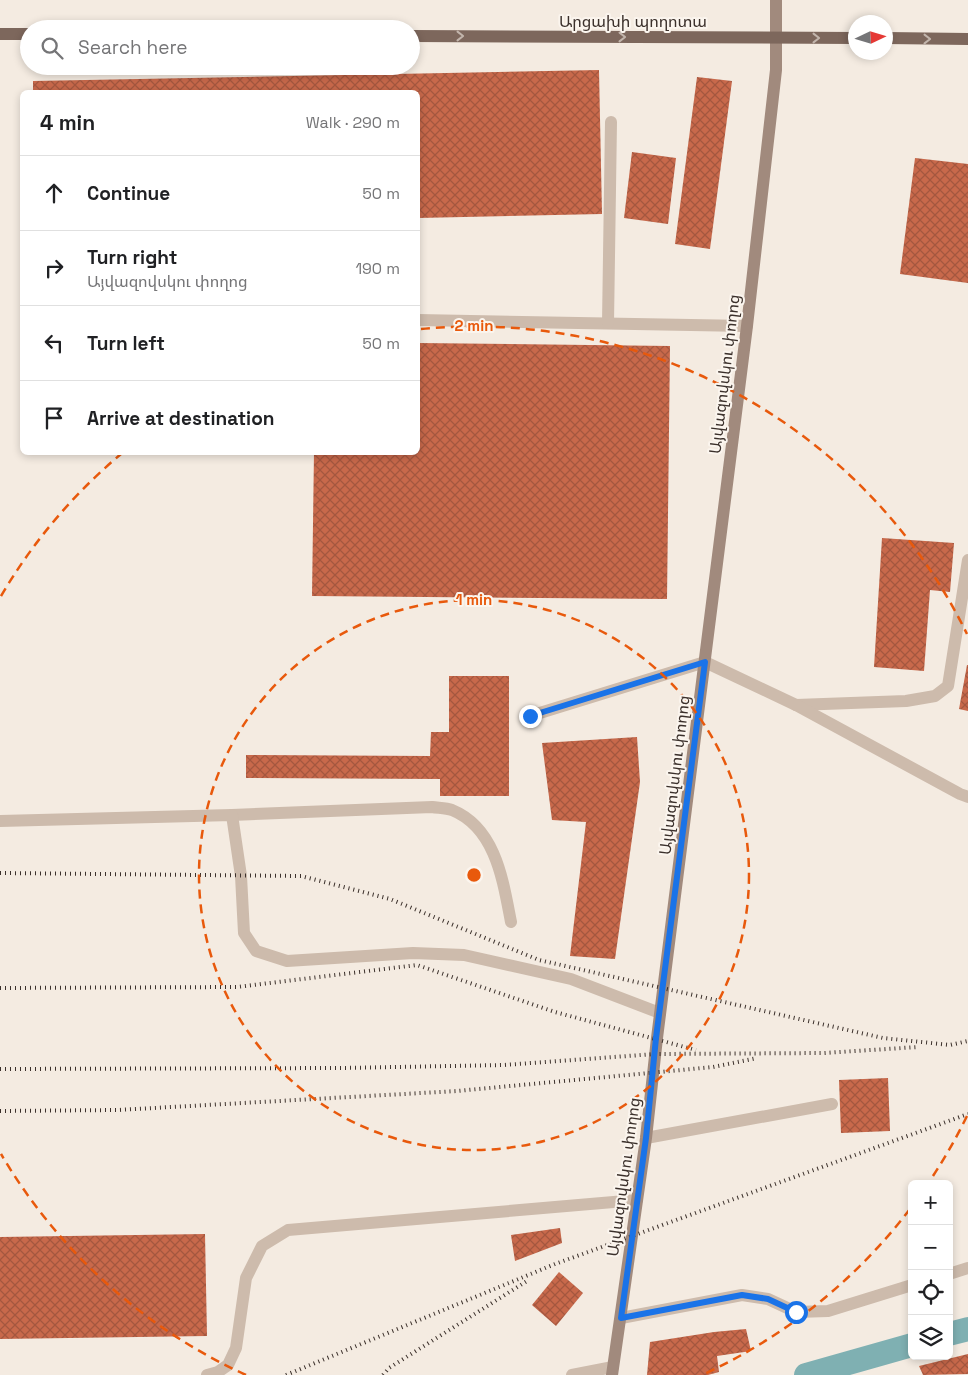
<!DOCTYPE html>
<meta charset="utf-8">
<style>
:root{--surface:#fff;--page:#f2f2f2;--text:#202124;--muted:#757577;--line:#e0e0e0}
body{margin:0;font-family:"Space Grotesk","Noto Sans Armenian",sans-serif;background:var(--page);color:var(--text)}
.controls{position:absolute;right:15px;bottom:15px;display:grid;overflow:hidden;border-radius:8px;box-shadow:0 2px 8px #0003}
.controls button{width:45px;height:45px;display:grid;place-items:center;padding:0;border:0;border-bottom:1px solid var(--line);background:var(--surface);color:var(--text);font:25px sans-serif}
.compass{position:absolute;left:848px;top:15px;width:45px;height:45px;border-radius:50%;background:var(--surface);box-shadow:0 2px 8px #0003;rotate:86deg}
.stop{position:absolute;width:15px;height:15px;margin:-11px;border:4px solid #1a73e8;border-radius:50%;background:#fff}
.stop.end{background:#1a73e8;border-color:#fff;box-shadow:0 1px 5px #0008}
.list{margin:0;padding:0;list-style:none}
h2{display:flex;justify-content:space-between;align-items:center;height:65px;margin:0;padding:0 20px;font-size:21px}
h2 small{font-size:16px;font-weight:400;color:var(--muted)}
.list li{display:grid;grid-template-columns:32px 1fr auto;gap:15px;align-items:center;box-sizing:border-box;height:75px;padding:0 20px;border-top:1px solid var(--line)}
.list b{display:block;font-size:19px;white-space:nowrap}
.list p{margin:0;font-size:16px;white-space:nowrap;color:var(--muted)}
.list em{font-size:16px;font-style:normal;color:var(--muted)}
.icon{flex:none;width:28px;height:28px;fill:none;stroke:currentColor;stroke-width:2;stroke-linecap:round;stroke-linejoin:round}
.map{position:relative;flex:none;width:968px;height:1375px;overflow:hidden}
.search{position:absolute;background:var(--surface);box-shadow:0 2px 8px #0003;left:20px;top:20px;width:400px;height:55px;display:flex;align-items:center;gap:12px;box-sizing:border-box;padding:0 18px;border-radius:28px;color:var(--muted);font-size:19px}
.panel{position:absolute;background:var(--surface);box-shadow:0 2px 8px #0003;left:20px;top:90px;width:400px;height:365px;border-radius:8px}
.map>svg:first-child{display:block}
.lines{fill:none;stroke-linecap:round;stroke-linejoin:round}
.canal{stroke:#7fb0b2;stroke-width:24}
.building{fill:url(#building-cross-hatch)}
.lane{stroke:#cdbbac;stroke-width:12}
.street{stroke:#cdbbac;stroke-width:12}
.secondary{stroke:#a18a7d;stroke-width:12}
.primary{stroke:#7d675c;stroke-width:12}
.rail{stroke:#3b302b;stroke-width:4;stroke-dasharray:1 4;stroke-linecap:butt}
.oneway{stroke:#c2b5ac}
.route{stroke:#1a73e8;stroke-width:6}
.ring{fill:none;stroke:#e8590c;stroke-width:2.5;stroke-dasharray:9 6}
.labels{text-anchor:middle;stroke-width:4;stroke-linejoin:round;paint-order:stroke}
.street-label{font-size:16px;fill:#3b302b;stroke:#fbf5ee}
.centre{fill:#e8590c;stroke:#fbf5ee;stroke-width:2.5}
.ring-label{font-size:15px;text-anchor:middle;font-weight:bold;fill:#e8590c;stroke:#fbf5ee;stroke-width:4;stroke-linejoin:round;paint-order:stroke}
</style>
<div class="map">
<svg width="968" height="1375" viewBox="0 0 968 1375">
<defs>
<pattern id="building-cross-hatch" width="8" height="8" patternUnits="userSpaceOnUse" patternTransform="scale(1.25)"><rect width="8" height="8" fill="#c8694b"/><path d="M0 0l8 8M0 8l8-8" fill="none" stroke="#a4573f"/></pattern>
</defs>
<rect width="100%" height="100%" fill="#f4ebe1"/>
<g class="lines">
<g class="canal">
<polyline points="949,1334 968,1329"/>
<polyline points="806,1375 912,1345"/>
</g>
</g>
<g class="building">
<polygon points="599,70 602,214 418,218 418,92 33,92 33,81"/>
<polygon points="697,77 732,81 710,249 675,244"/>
<polygon points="632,152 676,158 668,224 624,218"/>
<polygon points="915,158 968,164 968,283 900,274"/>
<polygon points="418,343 670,346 667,599 312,596 314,452 418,452"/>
<polygon points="882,538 954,543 950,592 930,590 924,671 874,667"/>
<polygon points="967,665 968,665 968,711 959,709"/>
<polygon points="449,676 509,676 509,796 440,796 440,779 246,778 246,755 430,756 431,732 449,732"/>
<polygon points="637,737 640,782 615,959 570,956 586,822 552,820 542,743"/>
<polygon points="888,1078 890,1131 841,1133 839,1080"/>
<polygon points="560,1228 562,1243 515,1261 511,1235"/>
<polygon points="205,1234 207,1336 0,1339 0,1237"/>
<polygon points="559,1272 583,1293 556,1326 532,1305"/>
<polygon points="746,1329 751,1351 717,1356 719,1372 708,1375 647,1375 650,1342 714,1332"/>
<polygon points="968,1354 968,1374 923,1375 919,1366"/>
</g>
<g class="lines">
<g class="lane">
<polyline points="418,320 747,326"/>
<polyline points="608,323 611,122"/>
<polyline points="796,705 906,701 935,696 948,686 968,560"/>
<polyline points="530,716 705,662 796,705 960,794 968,797"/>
<path d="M232 815 432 807C438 808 446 808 452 810 496 828 503 881 511 922"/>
<polyline points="0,821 232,815 241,876 244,933 256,951 287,961 413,953 464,955 571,979 660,1013"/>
<polyline points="646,1138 832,1104"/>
<polyline points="207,1375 218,1372 228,1365 236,1348 246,1278 262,1246 288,1230 637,1200"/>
</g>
<g class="street">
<polyline points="949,1274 968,1268"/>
<polyline points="621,1318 742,1295 768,1299 796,1312 828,1311 912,1285"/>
<polyline points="572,1375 613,1367"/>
</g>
<polyline class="secondary" points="612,1375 646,1138 657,1038 747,326 776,70 776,0"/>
<g class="primary">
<polyline points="0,34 29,34"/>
<polyline points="411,36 856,38"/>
<polyline points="886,38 968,39"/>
</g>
<g class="rail">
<polyline points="0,873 301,876 390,899 539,960 883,1038 950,1045 968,1041"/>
<polyline points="0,988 237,987 417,965 555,1012 696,1050"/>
<polyline points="0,1069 342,1068 504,1065 655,1054 824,1053 918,1047"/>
<polyline points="0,1111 118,1110 457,1091 713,1067 757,1058"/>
<polyline points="286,1375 555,1264 968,1114"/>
<polyline points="383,1375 389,1368 527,1281"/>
</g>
</g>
<defs><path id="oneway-chevron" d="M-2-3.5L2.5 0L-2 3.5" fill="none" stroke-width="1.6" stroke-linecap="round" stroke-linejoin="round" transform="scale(1.25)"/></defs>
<g class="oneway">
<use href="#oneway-chevron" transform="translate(460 36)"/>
<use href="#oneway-chevron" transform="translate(622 37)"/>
<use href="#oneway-chevron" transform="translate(816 38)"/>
<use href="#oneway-chevron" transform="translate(927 39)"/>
</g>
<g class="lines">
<polyline class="route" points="530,716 705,662 656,1038 646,1138 621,1318 742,1295 768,1299 796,1312"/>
</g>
<g class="ring">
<circle cx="474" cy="875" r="275"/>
<path d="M967 1116A549 549 0 0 1 929 1182M910 1209A549 549 0 0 1 702 1375M246 1375A549 549 0 0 1 1 1154M1 596A549 549 0 0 1 121 454M421 329A549 549 0 0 1 967 634"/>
</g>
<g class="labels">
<g class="street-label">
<text x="633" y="27">Արցախի պողոտա</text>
<text transform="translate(724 374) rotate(-83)" y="6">Այվազովսկու փողոց</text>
<text transform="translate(674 775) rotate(-83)" y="6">Այվազովսկու փողոց</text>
<text transform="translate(623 1177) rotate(-82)" y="6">Այվազովսկու փողոց</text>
</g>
</g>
<circle cx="474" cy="875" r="8" class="centre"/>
<g class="ring-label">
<text x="474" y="331">2 min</text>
<text x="474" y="605">1 min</text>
</g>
</svg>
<div class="controls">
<button>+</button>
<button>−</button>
<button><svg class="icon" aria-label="locate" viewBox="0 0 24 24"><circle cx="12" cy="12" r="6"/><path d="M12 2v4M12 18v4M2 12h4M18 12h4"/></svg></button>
<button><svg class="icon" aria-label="layers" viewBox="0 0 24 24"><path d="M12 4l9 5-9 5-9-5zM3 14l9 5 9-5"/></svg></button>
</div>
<svg class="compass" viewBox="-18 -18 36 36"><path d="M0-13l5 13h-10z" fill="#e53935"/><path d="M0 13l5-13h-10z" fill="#757577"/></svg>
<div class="stop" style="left:796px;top:1312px"></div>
<div class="stop end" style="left:530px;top:716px"></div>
<div class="search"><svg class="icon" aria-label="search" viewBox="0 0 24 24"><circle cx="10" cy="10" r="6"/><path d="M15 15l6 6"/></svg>Search here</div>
<section class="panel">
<h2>4 min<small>Walk · 290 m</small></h2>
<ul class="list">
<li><svg class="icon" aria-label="ahead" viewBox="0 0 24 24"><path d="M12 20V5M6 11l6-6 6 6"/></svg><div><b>Continue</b></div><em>50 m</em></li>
<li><svg class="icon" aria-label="right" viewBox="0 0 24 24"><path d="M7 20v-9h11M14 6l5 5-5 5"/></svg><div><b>Turn right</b><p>Այվազովսկու փողոց</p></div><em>190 m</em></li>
<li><svg class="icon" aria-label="left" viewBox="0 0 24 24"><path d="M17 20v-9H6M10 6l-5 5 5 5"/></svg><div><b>Turn left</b></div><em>50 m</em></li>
<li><svg class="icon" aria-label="arrive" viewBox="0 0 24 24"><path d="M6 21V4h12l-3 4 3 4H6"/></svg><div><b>Arrive at destination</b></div></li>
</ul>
</section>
</div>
